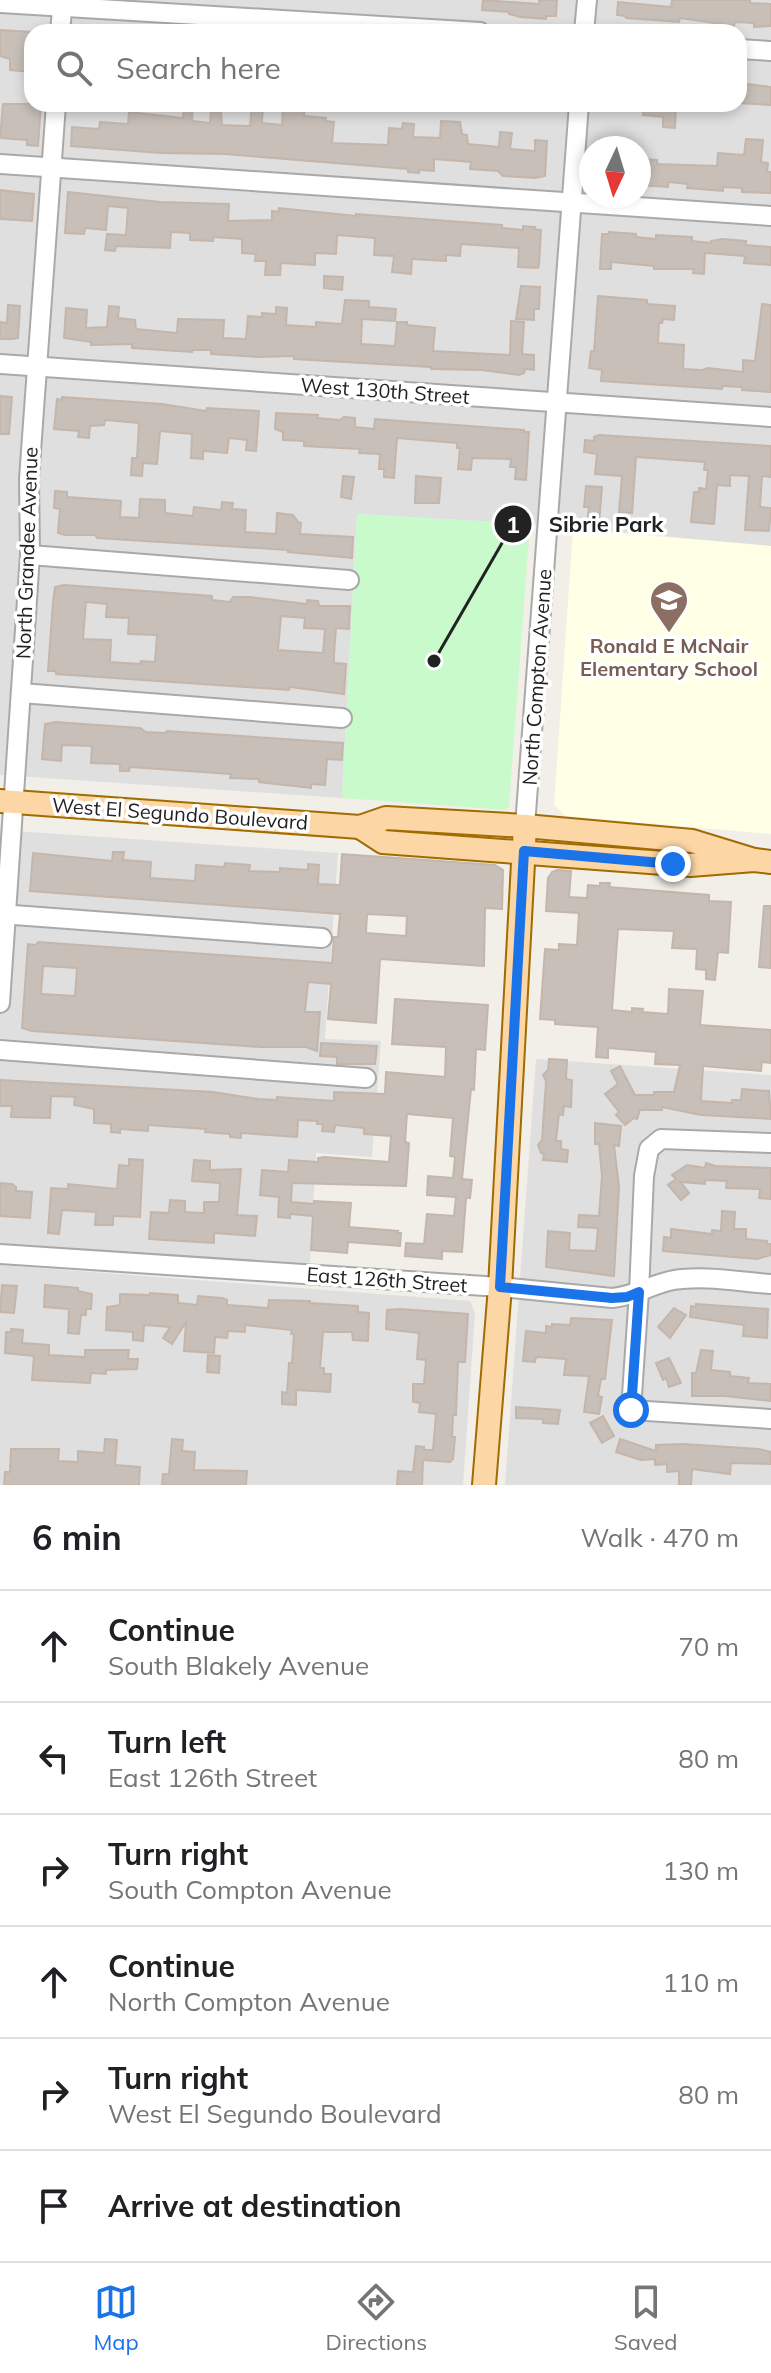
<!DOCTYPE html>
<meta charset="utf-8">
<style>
:root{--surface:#fff;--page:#f2f2f2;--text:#202124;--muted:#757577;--line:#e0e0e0;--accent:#1a73e8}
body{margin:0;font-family:Mulish,sans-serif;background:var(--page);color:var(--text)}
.compass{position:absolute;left:579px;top:136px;width:72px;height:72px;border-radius:50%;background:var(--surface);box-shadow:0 4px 12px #0003;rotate:184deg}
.stop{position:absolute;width:24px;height:24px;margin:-18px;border:6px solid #1a73e8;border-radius:50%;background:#fff}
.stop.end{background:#1a73e8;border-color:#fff;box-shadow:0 2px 8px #0008}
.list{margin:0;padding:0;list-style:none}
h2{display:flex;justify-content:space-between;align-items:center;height:104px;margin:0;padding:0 32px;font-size:34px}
h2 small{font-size:26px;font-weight:400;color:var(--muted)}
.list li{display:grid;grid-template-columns:52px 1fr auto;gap:24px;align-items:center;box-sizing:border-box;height:112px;padding:0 32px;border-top:2px solid var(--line)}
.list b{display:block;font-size:30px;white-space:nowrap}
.list p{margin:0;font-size:26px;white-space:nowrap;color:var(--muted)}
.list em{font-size:26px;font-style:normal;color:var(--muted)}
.icon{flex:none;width:44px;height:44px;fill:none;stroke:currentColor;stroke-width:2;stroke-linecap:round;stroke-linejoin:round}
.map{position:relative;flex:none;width:771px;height:1485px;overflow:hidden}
.search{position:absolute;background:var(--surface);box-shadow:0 4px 12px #0003;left:24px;right:24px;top:24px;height:88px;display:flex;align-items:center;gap:20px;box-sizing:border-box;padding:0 28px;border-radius:24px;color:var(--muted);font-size:30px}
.sheet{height:776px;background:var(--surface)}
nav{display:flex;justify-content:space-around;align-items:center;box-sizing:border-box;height:112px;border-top:2px solid var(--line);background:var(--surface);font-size:22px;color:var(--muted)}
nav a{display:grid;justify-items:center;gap:4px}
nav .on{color:var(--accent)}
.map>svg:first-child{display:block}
.residential{fill:#e0dfdf;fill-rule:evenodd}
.education{fill:#ffffe5}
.park{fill:#c8facc}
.building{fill:#c7bfb8;stroke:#c4b6ab;stroke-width:2;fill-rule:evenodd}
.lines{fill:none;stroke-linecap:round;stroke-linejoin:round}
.minor-casing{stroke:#a9a9a9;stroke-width:22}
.major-casing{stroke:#a06b00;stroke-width:26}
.minor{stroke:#fff;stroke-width:18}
.major{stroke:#fcd6a4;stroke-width:22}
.route{stroke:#1a73e8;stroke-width:10}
.labels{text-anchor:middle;stroke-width:7;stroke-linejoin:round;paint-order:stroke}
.street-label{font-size:20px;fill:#222;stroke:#fff}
.education-label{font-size:20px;font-weight:bold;fill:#785e54;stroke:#fff}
.leader{fill:none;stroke:#222;stroke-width:3}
.callout-dot{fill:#222;stroke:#fff;stroke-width:3}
.mark-label{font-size:24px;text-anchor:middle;font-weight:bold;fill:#fff}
.callout-label{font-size:22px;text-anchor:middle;font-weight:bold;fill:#222;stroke:#fff;stroke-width:7;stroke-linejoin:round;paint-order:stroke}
</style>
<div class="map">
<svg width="771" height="1485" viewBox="0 0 771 1485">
<rect width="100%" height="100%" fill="#f2efe9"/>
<g class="residential">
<path d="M0 0H771V546L530 524 357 514 342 798 0 775ZM32 32H739V104H32ZM591 148H639V196H591Z"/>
<polygon points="0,830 338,853 325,1039 381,1041 372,1157 316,1153 310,1265 0,1244"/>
<polygon points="536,1059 771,1075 771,1485 505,1485"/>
<polygon points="0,1265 470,1301 475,1313 463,1485 0,1485"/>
</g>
<polygon class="education" points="573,529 771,546 771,834 565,816 554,805"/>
<polygon class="park" points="357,514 530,524 509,806 506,810 342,798"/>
<g class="building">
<polygon points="483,0 539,4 539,0 557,0 556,16 546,16 546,19 520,17 509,14 509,12 482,10"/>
<polygon points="672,0 750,0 750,3 771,4 771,26 754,27 754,23 735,22 734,26 680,18 679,22 626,18 625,16 617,15 618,2 671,7"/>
<polygon points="0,30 32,32 32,72 10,70 10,59 0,56"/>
<polygon points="739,83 771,87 771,105 739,103"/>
<polygon points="3,104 41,104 38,146 27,145 27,140 0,138"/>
<polygon points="252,104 263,104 262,123 282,125 283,104 305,104 304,116 326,118 325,121 334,122 332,143 388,145 389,128 402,129 403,123 414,124 413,137 440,138 441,121 460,122 462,134 467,135 468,144 499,147 500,132 512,133 510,149 535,151 535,140 547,141 545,176 535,178 503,176 498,171 470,169 471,162 434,159 434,171 419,170 419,173 408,172 408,169 225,154 160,153 71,146 72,127 99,129 100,122 128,124 129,112 183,118 184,105 193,105 192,121 210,123 211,111 221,112 222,125 250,126"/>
<polygon points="644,104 676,104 675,128 663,127 663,117 643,115"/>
<polygon points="746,139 763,140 761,162 768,163 767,172 771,172 771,193 742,192 742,188 723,187 723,191 687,188 688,184 668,182 668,187 639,185 640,159 657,160 657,164 717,166 718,153 744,155"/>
<polygon points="0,190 34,194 32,221 0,219"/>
<polygon points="68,192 160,202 229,204 228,221 272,220 272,211 278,212 279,208 356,216 356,214 502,225 502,228 523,230 523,226 535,227 534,229 541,230 539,265 538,268 518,267 519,248 461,244 460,256 446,255 446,261 412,259 411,274 392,272 394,256 374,255 375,238 337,235 336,254 315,253 315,265 281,263 280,275 265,275 266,261 255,261 256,254 242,253 242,239 213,237 213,241 190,240 190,233 171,232 170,248 116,246 115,251 105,250 107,234 126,235 128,208 108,206 106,230 85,228 84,234 65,233"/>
<polygon points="609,232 636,234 636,237 656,239 656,235 692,237 692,241 711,243 711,241 722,239 746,241 746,245 771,247 771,265 744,263 745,256 705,253 704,274 693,273 694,269 654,269 654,266 611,262 611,269 600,269 602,234 609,234"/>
<polygon points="324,276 343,277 342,290 324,288"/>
<polygon points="521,286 540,287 539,309 534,309 534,320 516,319"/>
<polygon points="598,296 647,300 647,304 675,306 674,320 663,319 662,323 659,323 658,343 684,345 683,369 702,370 708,368 743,372 743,360 755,361 762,304 771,305 771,392 742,390 742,387 722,386 722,389 601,381 602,370 589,368 591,351 594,352"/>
<polygon points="345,300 369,301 369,307 396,309 395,321 362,319 361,344 395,346 397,322 407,322 407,325 435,328 433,351 510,355 511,321 524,322 522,354 534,355 534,370 525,369 524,373 519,375 482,370 431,369 431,367 294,359 294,356 259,357 211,354 211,350 192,350 192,352 132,348 132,344 91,345 91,342 64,338 66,308 87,310 86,328 107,327 109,306 119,307 118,318 135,320 136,329 177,333 178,319 224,320 223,338 246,339 248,316 262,317 262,313 276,314 276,307 287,308 286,325 316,327 316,322 342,324"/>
<polygon points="8,305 20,306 18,338 12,339 0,339 0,322 7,323"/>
<polygon points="0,396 12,397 9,434 0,434"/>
<polygon points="62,397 162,404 206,411 207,408 259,411 256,451 246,450 247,440 229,438 227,453 203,451 203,459 191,458 192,434 160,431 157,464 143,463 142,476 131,475 132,458 137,458 139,423 105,420 104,425 90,426 89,438 78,437 79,431 54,429 57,399 62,400"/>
<polygon points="276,413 318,415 317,418 340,420 344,417 355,418 355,427 374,429 375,419 524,430 524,432 529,432 526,480 515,479 516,467 510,467 511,459 472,458 471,470 458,469 460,448 457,448 457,443 397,438 394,478 384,477 384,469 379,469 380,454 359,453 360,449 304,446 304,441 283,440 283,432 275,429"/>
<polygon points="599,435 771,446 771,477 762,476 760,507 771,508 769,531 745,530 749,476 730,475 730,486 717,485 714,524 691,522 694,492 699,492 699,488 706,489 708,470 704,470 705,462 636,457 632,513 619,512 622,476 595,474 597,454 584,452 585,440 594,441 594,437"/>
<polygon points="343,476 354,477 351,499 341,497"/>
<polygon points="416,476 441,478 439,503 415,503"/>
<polygon points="586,486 602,487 599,524 587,523 589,507 584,507"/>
<polygon points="55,491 67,492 67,497 121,501 120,517 139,518 140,499 165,500 165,513 193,516 194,507 221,510 222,502 233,503 232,509 246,510 245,532 276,534 277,513 293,515 298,522 301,523 300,534 353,537 352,558 288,552 288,550 97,538 95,535 65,535 58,533 60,509 54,508"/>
<path d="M64 585 212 596V600L230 602 233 597H250L307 604V600L318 601 319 606H350L349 629 336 628 334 654V663L346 664 344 694 290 687 289 690 56 674V671H48L53 602 55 587ZM86 602 107 604 106 617 129 618 128 634 157 635 155 662 141 661 140 664 110 662 111 640 83 639ZM281 616 305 618 304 628 325 629 323 653 278 650Z"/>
<polygon points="55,722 140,728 146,732 165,733 167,731 343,743 342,760 327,759 325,785 311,784 311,788 259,782 259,779 230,778 231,774 130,767 129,771 120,771 120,764 91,763 92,746 62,745 61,761 42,759 45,724"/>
<path d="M113 852H124L123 860 151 862 150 878 195 881 196 865 224 867 225 863 250 865 249 871 280 872V868L308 870V864L319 865 318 884 340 885 342 854 495 865 503 870 502 909 485 908 484 966 380 959 376 1023 328 1019 331 984 308 982 305 1012H320L317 1051 306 1047H261L32 1031 22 1028 28 944 36 945 38 942 332 963 334 937H338L340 914 30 891 33 853 112 861ZM367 914 407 916 406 936 366 933ZM43 966 77 968 75 996 41 994Z"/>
<polygon points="557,870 571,871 569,897 587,898 588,885 600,886 600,883 610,883 609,887 709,895 709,901 731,902 728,953 718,952 715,980 706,979 706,970 696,969 697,949 672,948 674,931 618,929 612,1010 632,1012 632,1008 643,1009 642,1012 668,1014 669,989 703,991 700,1025 771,1030 771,1063 762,1062 761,1071 703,1066 701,1101 732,1103 732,1100 741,1100 742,1089 769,1091 771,1119 701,1115 662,1107 662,1110 640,1110 637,1119 634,1118 625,1125 616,1115 619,1112 605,1094 618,1084 611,1071 620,1066 635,1095 654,1095 654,1092 674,1092 680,1065 655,1064 656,1052 608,1048 608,1058 596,1057 598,1027 555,1024 555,1020 540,1019 545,949 559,950 559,944 577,945 579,913 546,911 548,878 552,872"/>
<polygon points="764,906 771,906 771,968 759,967"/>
<polygon points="395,999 488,1005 485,1050 476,1049 474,1090 471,1089 462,1179 472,1180 470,1198 466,1198 462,1252 442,1251 442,1259 405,1256 406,1243 424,1244 427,1214 454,1216 456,1197 427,1195 428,1176 453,1178 455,1157 450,1156 453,1118 407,1114 405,1142 409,1143 406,1186 292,1183 291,1202 314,1204 314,1201 351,1203 349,1227 398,1231 397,1233 401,1233 400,1246 348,1242 347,1253 311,1250 313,1216 290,1214 290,1218 278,1217 279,1197 260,1195 262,1170 288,1172 289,1160 318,1162 318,1158 324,1157 389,1162 391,1136 364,1134 364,1128 335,1125 334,1132 322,1131 323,1124 317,1124 317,1121 298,1120 297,1137 241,1133 241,1138 230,1137 230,1134 205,1132 206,1129 148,1125 148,1131 120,1129 120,1133 111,1132 111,1124 94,1123 94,1109 74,1105 75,1097 51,1096 50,1118 11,1117 12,1106 0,1106 0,1080 213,1092 258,1099 277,1100 277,1097 334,1101 334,1092 385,1094 386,1072 445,1077 446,1047 392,1044"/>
<polygon points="321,1043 377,1046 375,1064 337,1064 337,1057 320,1056"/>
<polygon points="549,1059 567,1060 566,1079 572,1080 571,1107 564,1106 563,1115 559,1114 556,1141 561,1141 561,1149 568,1150 567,1162 543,1160 544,1154 541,1153 538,1145 542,1140 546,1081 543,1075 548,1070"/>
<polygon points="595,1123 621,1126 619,1146 614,1145 619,1187 614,1276 546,1267 548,1231 570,1233 569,1250 596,1251 598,1228 578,1227 579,1215 599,1216 602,1176 599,1144 595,1144"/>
<polygon points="129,1159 143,1160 140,1217 113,1216 113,1225 95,1225 96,1212 62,1210 59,1234 48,1233 51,1188 68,1189 68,1184 117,1189 119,1165 129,1166"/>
<polygon points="194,1160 210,1161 210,1170 241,1169 237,1215 257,1216 255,1236 214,1233 214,1243 149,1239 151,1212 169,1213 170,1200 185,1201 185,1212 204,1213 204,1202 219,1202 220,1183 192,1181"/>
<polygon points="706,1163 715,1166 771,1168 771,1199 759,1198 760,1189 726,1188 727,1181 705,1180 705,1184 681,1182 689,1193 681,1200 668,1185 676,1179 672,1175 687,1165 705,1168"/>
<polygon points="0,1183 12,1184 16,1187 16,1191 32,1192 30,1218 0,1216"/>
<polygon points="722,1211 735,1212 734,1229 746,1229 746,1239 767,1241 767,1244 771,1244 771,1255 757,1259 663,1251 664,1237 671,1238 671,1229 712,1234 712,1230 721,1231"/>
<polygon points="2,1285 17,1286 14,1313 0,1312"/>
<polygon points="45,1285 78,1288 78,1291 92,1294 91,1309 86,1309 86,1315 81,1315 79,1334 68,1333 69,1309 44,1307"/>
<polygon points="150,1293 178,1295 178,1303 197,1305 198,1296 222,1298 227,1300 227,1305 268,1308 269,1300 310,1301 310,1303 358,1306 358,1312 369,1313 368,1341 353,1340 352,1332 323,1332 320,1368 324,1368 324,1374 331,1374 330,1392 296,1390 296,1405 282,1404 282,1392 287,1393 289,1363 292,1363 294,1334 291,1334 292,1330 245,1325 245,1332 228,1331 227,1338 215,1337 214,1353 184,1351 186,1322 172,1344 163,1338 170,1327 144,1325 143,1341 133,1340 133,1332 106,1330 107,1307 120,1305 120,1294 150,1295"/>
<polygon points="696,1304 768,1309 767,1338 743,1336 744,1325 690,1317 691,1306 696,1307"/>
<polygon points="674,1308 686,1315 670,1338 658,1327"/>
<polygon points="400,1309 468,1314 465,1362 458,1362 456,1415 453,1415 452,1437 455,1437 453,1459 450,1462 423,1460 422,1485 397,1485 398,1471 413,1472 416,1446 424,1447 424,1450 433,1450 436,1414 419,1412 420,1403 413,1402 413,1384 424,1384 426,1360 417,1359 419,1333 386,1329 387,1310"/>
<polygon points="571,1318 612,1320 605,1379 601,1379 598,1396 602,1397 599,1414 584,1412 589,1376 564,1375 566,1359 536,1357 535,1362 523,1361 526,1331 546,1333 546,1326 552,1327 552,1324 570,1325"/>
<polygon points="11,1329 23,1330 22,1343 49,1345 49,1355 85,1357 85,1350 129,1350 128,1359 138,1359 137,1369 106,1370 106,1374 91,1373 90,1383 32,1380 34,1356 5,1353 6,1332 11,1332"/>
<polygon points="701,1350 713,1351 711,1370 730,1372 730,1376 749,1378 748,1383 771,1384 771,1401 724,1396 692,1396 692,1373 696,1373"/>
<polygon points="208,1355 220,1356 219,1373 207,1372"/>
<polygon points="669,1358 681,1383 669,1387 666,1378 663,1380 656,1363"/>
<polygon points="516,1407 560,1410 558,1424 543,1423 543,1419 516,1418"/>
<polygon points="603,1416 614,1436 602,1443 590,1423"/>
<polygon points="105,1439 117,1440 115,1465 140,1467 139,1485 4,1485 5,1472 10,1472 11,1449 59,1449 58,1461 78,1462 78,1451 104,1453"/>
<polygon points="172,1439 183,1440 182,1451 195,1452 194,1470 247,1471 246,1485 162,1485 163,1474 169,1474"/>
<polygon points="620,1439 656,1451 656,1445 683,1444 759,1449 771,1452 771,1464 731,1463 730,1474 692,1469 691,1485 679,1485 679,1471 667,1472 667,1464 655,1465 655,1459 641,1460 616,1452"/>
</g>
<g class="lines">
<defs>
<g id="minor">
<polyline points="0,3 480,32"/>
<polyline points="60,32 63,0"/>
<polyline points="584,32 587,0"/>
<polyline points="739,49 771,51"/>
<polyline points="0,164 771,216"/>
<polyline points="0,364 771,417"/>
<polyline points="30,555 349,580"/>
<polyline points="21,693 342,718"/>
<polyline points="525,826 579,104"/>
<polyline points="0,914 322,938"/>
<polyline points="0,1003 30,555 29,479 56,104"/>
<polyline points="0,1050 366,1078"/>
<polyline points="771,1143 661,1139 649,1149 644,1176 639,1292 631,1410 771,1419"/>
<path d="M0 1254 500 1287 612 1298C635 1296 652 1284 674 1280 704 1275 740 1282 771 1284"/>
</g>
<g id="major">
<polyline points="0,801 360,827 386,818 525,826 692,841 754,860"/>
<polyline points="360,827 383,842 690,865 754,860 771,862"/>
<polyline points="484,1485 500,1287 525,826"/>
</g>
</defs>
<use href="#minor" class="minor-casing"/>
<use href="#major" class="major-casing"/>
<use href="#minor" class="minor"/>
<use href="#major" class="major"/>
</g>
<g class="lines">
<polyline class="route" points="631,1410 639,1292 627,1297 612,1298 500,1287 524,851 673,864"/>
</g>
<defs>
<symbol id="school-pin" viewBox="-11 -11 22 30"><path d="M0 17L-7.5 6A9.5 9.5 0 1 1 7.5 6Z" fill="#8d6e63" stroke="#fff"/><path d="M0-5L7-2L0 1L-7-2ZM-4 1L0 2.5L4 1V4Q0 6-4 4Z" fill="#fff"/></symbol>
</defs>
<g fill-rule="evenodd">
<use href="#school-pin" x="647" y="578" width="44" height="60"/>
</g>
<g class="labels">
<g class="street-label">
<text transform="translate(385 391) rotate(4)" y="7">West 130th Street</text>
<text transform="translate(27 553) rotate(-88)" y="7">North Grandee Avenue</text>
<text transform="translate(537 677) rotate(-86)" y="7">North Compton Avenue</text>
<text transform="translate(180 814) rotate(4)" y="7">West El Segundo Boulevard</text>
<text transform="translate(387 1280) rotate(4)" y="7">East 126th Street</text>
</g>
<g class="education-label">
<text x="669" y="653">Ronald E McNair<tspan x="669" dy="23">Elementary School</tspan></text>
</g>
</g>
<path class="leader" d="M434 661L513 524"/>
<g class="callout-dot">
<circle cx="434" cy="661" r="8"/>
<circle cx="513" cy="524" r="20"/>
</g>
<g class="mark-label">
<text x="513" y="533">1</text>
</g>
<g class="callout-label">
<text x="606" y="532">Sibrie Park</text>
</g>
</svg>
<svg class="compass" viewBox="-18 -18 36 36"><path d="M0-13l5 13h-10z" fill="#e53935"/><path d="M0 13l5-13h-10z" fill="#757577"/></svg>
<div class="stop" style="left:631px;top:1410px"></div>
<div class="stop end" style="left:673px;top:864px"></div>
<div class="search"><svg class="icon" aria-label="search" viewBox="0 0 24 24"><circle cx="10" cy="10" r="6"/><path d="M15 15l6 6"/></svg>Search here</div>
</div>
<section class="sheet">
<h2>6 min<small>Walk · 470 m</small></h2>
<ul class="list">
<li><svg class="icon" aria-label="ahead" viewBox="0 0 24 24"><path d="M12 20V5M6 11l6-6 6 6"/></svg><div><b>Continue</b><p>South Blakely Avenue</p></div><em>70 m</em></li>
<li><svg class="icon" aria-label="left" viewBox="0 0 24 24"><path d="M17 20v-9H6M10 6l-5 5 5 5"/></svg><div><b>Turn left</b><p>East 126th Street</p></div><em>80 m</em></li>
<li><svg class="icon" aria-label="right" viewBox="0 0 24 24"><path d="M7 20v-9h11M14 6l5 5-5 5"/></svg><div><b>Turn right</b><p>South Compton Avenue</p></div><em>130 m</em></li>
<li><svg class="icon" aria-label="ahead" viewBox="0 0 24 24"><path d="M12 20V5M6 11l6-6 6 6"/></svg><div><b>Continue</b><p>North Compton Avenue</p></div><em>110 m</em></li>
<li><svg class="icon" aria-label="right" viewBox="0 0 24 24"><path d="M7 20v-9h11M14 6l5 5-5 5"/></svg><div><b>Turn right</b><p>West El Segundo Boulevard</p></div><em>80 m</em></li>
<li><svg class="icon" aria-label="arrive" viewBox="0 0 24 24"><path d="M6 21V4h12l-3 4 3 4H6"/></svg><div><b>Arrive at destination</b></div></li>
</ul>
</section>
<nav>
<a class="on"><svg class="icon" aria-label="map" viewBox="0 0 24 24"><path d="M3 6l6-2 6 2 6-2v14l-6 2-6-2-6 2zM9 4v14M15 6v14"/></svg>Map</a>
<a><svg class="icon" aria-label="directions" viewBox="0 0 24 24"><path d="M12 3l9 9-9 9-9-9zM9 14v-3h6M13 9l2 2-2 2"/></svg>Directions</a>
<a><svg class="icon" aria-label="saved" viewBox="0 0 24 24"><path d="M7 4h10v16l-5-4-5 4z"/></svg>Saved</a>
</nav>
